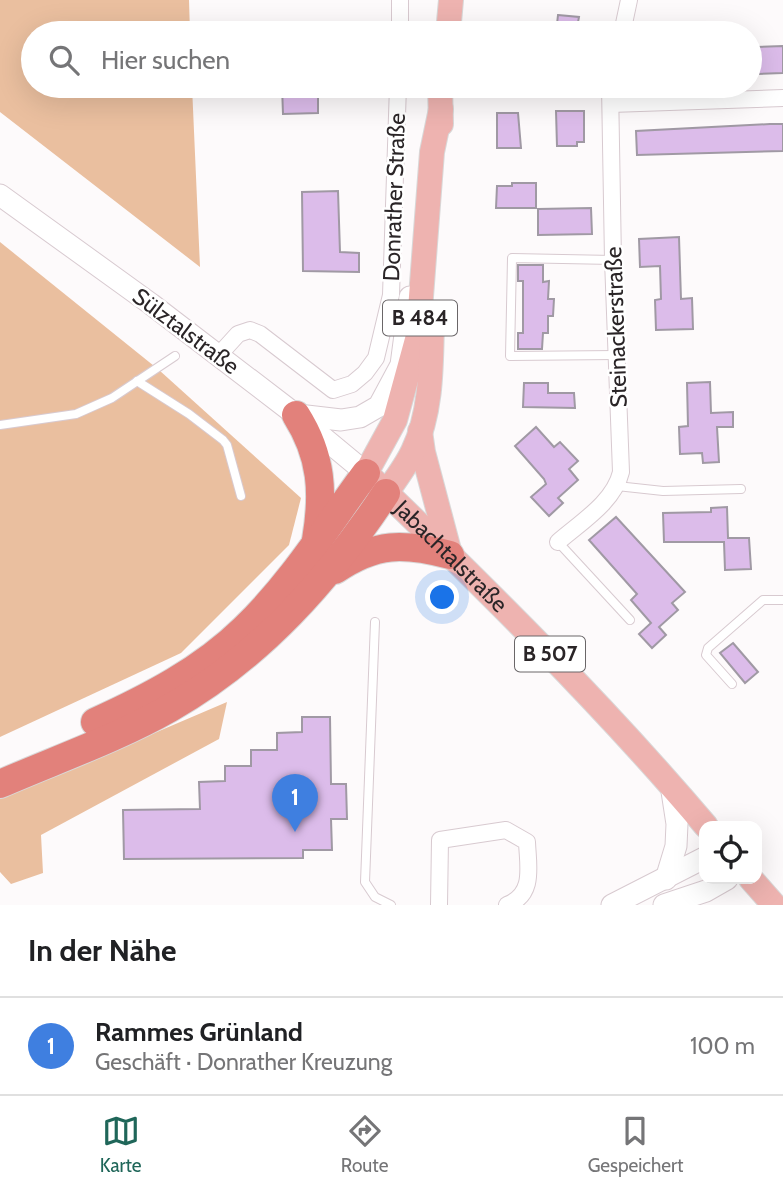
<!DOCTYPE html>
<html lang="de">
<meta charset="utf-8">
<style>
:root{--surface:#fff;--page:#f2f2f2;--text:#202124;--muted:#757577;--line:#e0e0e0;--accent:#1f6659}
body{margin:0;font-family:Cabin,sans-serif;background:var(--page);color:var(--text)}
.controls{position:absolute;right:21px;bottom:21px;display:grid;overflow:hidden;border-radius:14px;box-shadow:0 7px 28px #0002}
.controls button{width:63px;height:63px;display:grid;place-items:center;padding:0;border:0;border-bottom:2px solid var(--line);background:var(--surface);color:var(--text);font:35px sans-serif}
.you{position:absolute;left:443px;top:598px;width:24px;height:24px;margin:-18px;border:5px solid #fff;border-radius:50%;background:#1a73e8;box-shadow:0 0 0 10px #1a73e833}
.badge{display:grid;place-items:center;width:46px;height:46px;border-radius:50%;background:var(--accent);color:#fff;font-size:23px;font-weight:700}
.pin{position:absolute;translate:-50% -58px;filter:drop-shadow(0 2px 4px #0008)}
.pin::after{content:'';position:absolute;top:37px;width:24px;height:21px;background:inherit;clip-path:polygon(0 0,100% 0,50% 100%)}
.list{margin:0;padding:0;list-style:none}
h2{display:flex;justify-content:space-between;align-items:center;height:91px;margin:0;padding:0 28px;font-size:30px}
h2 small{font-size:23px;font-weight:400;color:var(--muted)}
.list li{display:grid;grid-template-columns:46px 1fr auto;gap:21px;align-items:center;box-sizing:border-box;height:98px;padding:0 28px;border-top:2px solid var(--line)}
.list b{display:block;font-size:26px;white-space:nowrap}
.list p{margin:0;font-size:23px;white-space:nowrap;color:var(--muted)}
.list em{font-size:23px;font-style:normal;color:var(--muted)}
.icon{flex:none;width:38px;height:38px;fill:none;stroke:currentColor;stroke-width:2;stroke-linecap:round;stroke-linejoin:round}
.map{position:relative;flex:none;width:783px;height:905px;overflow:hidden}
.search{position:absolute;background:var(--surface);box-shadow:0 7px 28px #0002;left:21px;right:21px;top:21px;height:77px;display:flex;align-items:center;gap:18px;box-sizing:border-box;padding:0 24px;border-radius:38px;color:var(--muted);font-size:26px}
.sheet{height:189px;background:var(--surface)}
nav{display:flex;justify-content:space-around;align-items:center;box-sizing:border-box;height:98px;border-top:2px solid var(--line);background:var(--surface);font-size:19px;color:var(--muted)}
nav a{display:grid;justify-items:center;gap:4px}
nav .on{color:var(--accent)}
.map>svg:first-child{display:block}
.green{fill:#eabf9f}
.building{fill:#dcbcea;stroke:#a099a4;stroke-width:2}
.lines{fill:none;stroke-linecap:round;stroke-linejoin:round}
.service-casing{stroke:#d8cad0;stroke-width:10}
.minor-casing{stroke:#d8cad0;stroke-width:18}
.secondary-casing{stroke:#d8cad0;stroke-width:23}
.primary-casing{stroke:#d9d8d8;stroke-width:26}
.motorway-casing{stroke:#d9d8d8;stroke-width:30}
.service{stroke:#fff;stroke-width:8}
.minor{stroke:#fff;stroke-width:16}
.secondary{stroke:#fff;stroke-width:21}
.primary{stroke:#eeb3b0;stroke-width:24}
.motorway{stroke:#e2817b;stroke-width:28}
.labels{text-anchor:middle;stroke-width:5;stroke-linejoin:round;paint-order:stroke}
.shield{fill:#fff;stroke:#6a6668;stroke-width:2}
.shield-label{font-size:21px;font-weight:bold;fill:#2a2527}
.street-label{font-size:23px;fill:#2a2527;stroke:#fff}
</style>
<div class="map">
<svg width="783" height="905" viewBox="0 0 783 905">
<rect width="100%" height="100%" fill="#fdfafb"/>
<g class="green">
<polygon points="0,0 189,0 190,33 33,33 33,86 192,86 200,267 0,112"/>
<polygon points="0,242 159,370 301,498 289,545 181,653 0,737"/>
<polygon points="227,702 219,739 41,835 43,873 11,884 0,872 0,799"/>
</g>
<g class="building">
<polygon points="558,15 579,17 576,33 556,33"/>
<polygon points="783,46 783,73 758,74 756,47"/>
<polygon points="282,86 318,86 318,113 283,114"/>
<polygon points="556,111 584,111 584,142 577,142 577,146 557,146"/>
<polygon points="497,113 518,113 521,148 497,148"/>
<polygon points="770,124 783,124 783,151 637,155 636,131"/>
<polygon points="512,183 536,183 536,208 496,208 497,186 512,186"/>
<polygon points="338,191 340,252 359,253 359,272 303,271 302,192"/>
<polygon points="591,208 592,234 538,235 538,209"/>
<polygon points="679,237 681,299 692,298 693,329 656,330 655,300 661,299 660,266 640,267 639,239"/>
<polygon points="518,265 543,265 543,282 549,281 548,299 554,299 553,316 548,316 548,333 543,333 542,349 518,349 518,333 523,333 523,281 518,281"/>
<polygon points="710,382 711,413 733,412 733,427 717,427 719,462 703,463 702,453 680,454 679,427 688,426 687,383"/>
<polygon points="524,383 548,383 548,393 574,393 575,408 523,407"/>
<polygon points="536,427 554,447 560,442 578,461 569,469 578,480 558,498 563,503 549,516 531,497 546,484 544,479 515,446"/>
<polygon points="727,507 728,538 749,538 751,569 725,570 724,542 664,542 663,513 711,512 711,508"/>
<polygon points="616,517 685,592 672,603 678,610 659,627 666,635 652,648 639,634 651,623 631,600 637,594 589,540"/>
<polygon points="733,643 758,672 745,683 720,653"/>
<polygon points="302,717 330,717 331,784 346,784 347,819 331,819 332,850 303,850 303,858 124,859 123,810 200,809 199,782 225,781 225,766 251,766 251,750 277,750 277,733 302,732"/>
</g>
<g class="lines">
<defs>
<g id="service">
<polyline points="613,260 512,258 510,356 616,355"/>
<polyline points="137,381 189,414 223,440 227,445 241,496"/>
<polyline points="0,425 76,414 112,398 175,356"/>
<polyline points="617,486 663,491 741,489"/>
<polyline points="558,542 630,620"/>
<polyline points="375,622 365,882 375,897 391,905"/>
<polyline points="732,684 706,655 708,648 763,600 783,600"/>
</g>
<g id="minor">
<polyline points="400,33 400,0"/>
<polyline points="622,33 629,0"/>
<polyline points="611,104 783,98"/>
<polyline points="218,356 238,334 250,330 260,334 333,390 352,384 365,373 376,358 391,295 398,86"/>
<path d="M558 542C581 522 614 502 621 472L613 260 610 86"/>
<path d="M439 905 440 840 506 830 527 842C528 867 535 894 507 905"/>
</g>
<g id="secondary">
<polyline points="0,195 151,304 296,415 366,473"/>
<polyline points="298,415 341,420 360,417 379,406 401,365 410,297"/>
<polyline points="666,879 676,846 677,824 671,785"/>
<polyline points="612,905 704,858"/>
<polyline points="664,905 706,891 727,879"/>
</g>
<g id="primary">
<polyline points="448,33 451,0"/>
<polyline points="440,86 441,124"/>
<path id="s1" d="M441 109 432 152 418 336 395 420 366 473C484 587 600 701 706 826"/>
<polyline points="420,431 423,452 450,554"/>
<path d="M386 493C396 479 406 466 413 451 432 412 431 364 432 321"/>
<polyline points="751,879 774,905"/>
</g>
<g id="motorway">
<path d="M296 415C322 456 324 493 316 540"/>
<path d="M335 570C376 542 404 543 450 555"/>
<path d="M95 722C148 698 202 670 244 629 292 583 327 526 366 473"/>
<path d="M0 784C55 760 118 738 170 708 261 656 329 579 386 493"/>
</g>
</defs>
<use href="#service" class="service-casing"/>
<use href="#minor" class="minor-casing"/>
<use href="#secondary" class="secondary-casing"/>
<use href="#primary" class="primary-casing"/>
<use href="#motorway" class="motorway-casing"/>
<use href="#service" class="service"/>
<use href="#minor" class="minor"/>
<use href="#secondary" class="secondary"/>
<use href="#primary" class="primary"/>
<use href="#motorway" class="motorway"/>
</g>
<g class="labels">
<g class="shield">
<rect x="383" y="300.5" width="74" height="35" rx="5"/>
<rect x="515" y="636.5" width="70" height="35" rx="5"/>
</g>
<g class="shield-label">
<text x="420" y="325">B 484</text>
<text x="550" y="661">B 507</text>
</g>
<g class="street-label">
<text transform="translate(394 197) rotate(-88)" y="8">Donrather Straße</text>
<text transform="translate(616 327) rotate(-92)" y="8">Steinackerstraße</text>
<text transform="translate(186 331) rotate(37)" y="8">Sülztalstraße</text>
<text dy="8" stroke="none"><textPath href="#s1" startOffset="495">Jabachtalstraße</textPath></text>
</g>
</g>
</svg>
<div class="controls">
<button><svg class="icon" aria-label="locate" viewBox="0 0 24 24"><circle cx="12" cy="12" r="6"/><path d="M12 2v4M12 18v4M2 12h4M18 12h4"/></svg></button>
</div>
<div class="you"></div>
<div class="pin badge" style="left:295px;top:832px;background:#3f7fe0">1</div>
<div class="search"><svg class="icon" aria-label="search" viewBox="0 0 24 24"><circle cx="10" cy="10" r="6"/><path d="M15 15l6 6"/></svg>Hier suchen</div>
</div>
<section class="sheet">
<h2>In der Nähe<small></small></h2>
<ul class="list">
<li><span class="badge" style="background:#3f7fe0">1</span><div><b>Rammes Grünland</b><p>Geschäft · Donrather Kreuzung</p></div><em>100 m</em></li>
</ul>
</section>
<nav>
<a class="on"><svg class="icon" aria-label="map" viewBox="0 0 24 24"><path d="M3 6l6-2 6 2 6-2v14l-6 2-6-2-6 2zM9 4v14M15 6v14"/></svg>Karte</a>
<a><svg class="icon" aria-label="directions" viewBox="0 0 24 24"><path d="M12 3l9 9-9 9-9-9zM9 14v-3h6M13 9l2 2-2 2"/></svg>Route</a>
<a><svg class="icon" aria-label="saved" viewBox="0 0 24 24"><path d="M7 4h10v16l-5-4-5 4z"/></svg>Gespeichert</a>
</nav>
